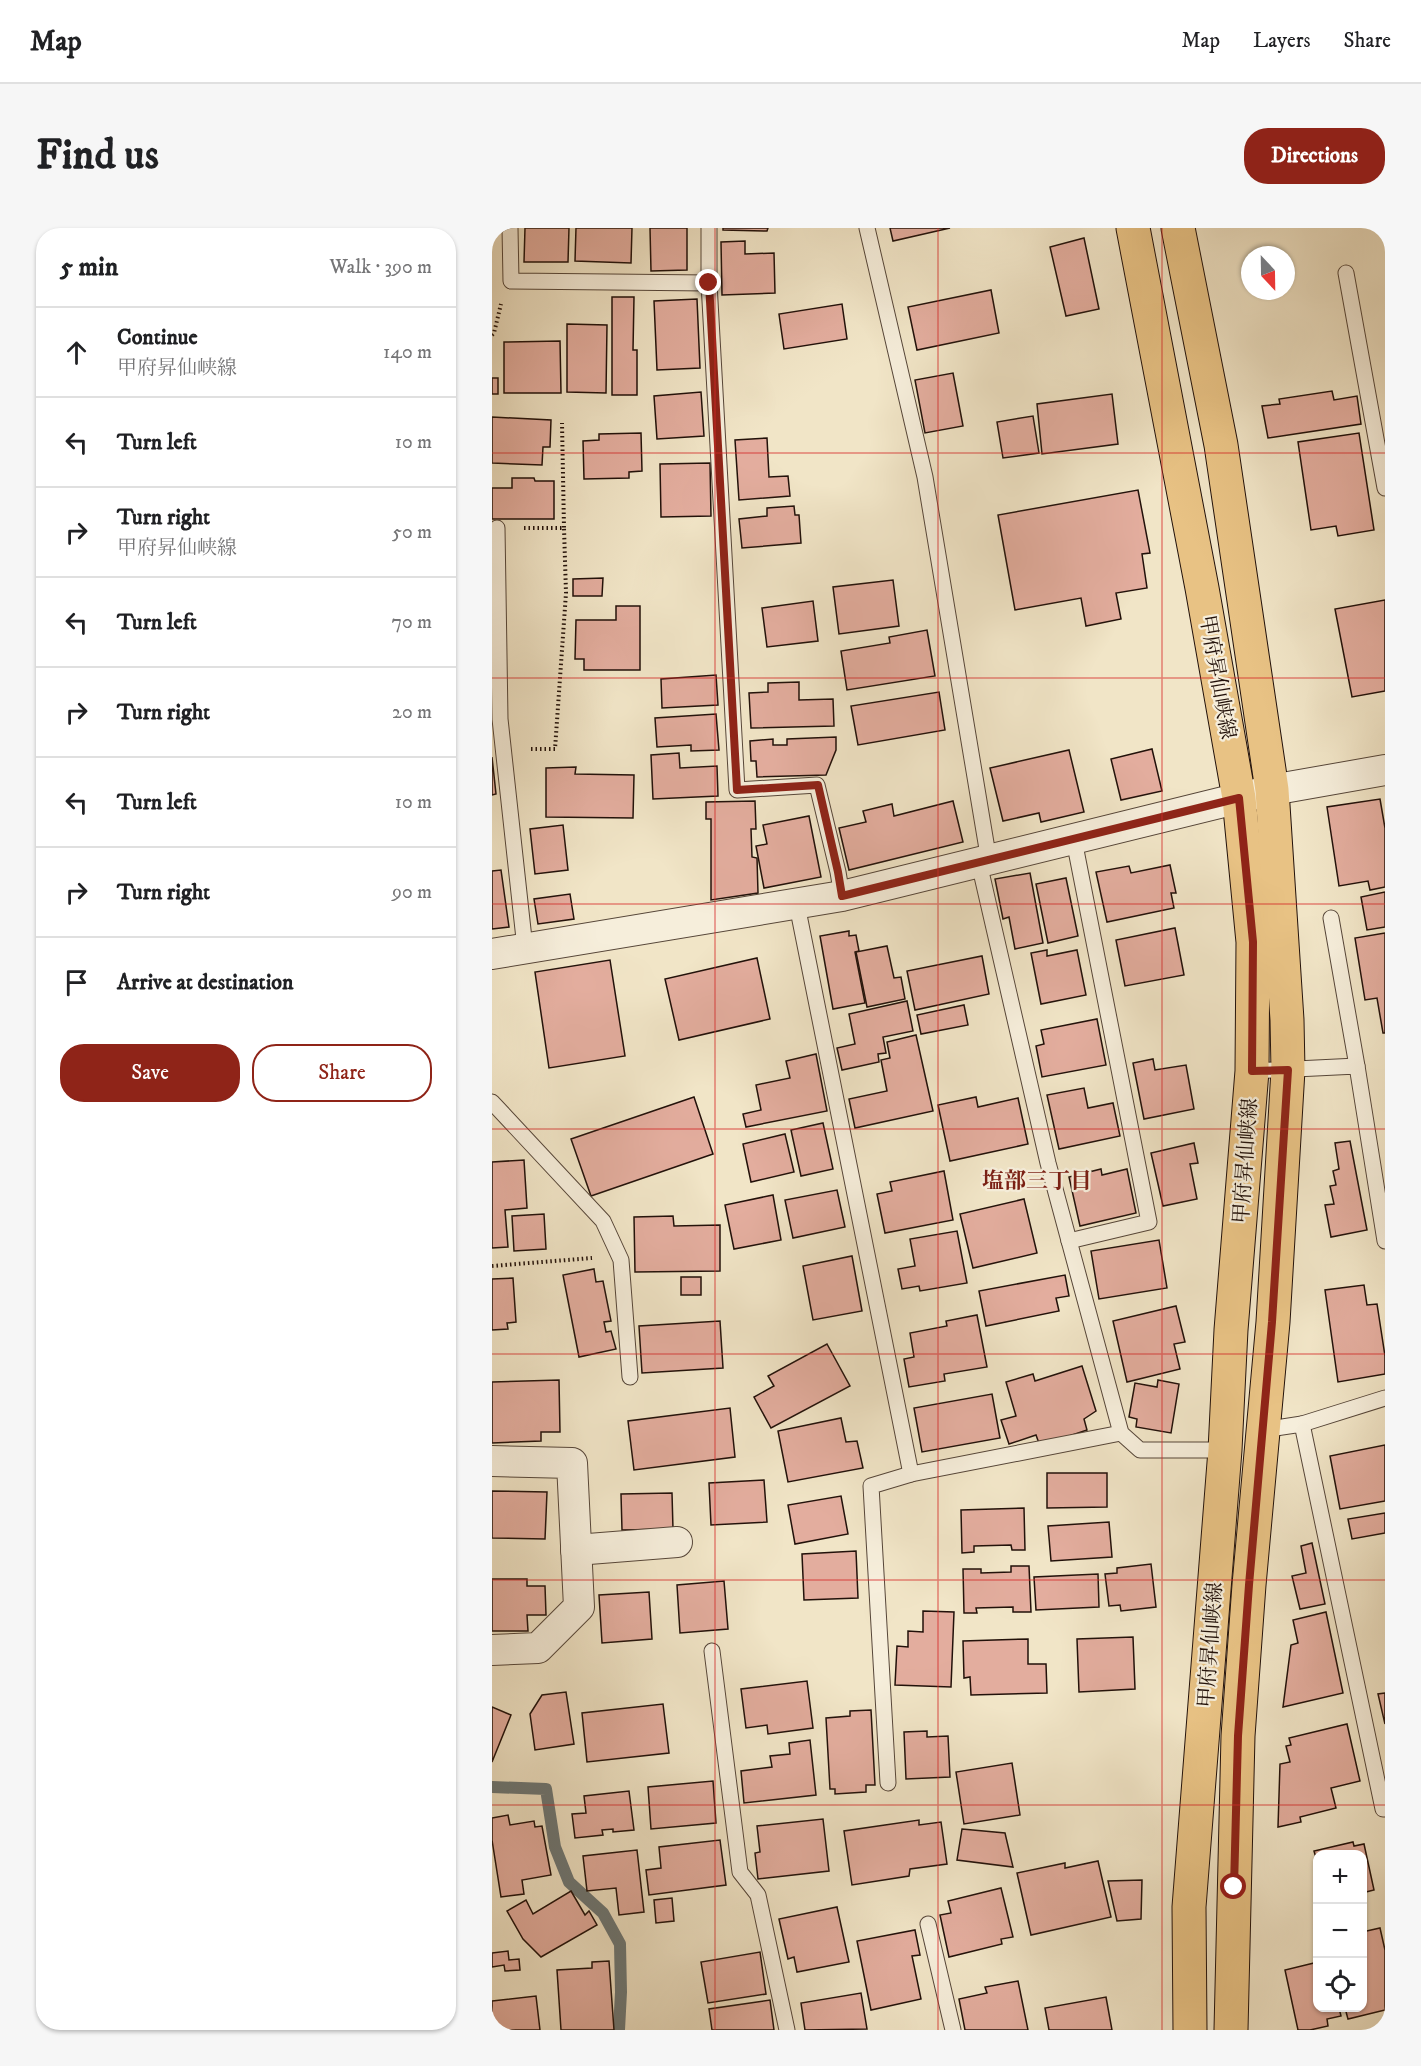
<!DOCTYPE html>
<meta charset="utf-8">
<style>
:root{--surface:#fff;--page:#f6f6f6;--text:#202124;--muted:#757577;--line:#e0e0e0;--accent:#8f2418}
body{margin:0;font-family:"IM FELL DW Pica","Noto Serif JP",serif;background:var(--page);color:var(--text)}
.controls{position:absolute;right:18px;bottom:18px;display:grid;overflow:hidden;border-radius:12px;box-shadow:0 2px 4px #0004}
.controls button{width:54px;height:54px;display:grid;place-items:center;padding:0;border:0;border-bottom:2px solid var(--line);background:var(--surface);color:var(--text);font:30px sans-serif}
.compass{position:absolute;left:749px;top:18px;width:54px;height:54px;border-radius:50%;background:var(--surface);box-shadow:0 2px 4px #0004;rotate:158deg}
.stop{position:absolute;width:18px;height:18px;margin:-14px;border:4px solid #8f2418;border-radius:50%;background:#fff}
.stop.end{background:#8f2418;border-color:#fff;box-shadow:0 2px 6px #0008}
.list{margin:0;padding:0;list-style:none}
h2{display:flex;justify-content:space-between;align-items:center;height:78px;margin:0;padding:0 24px;font-size:26px}
h2 small{font-size:20px;font-weight:400;color:var(--muted)}
.list li{display:grid;grid-template-columns:39px 1fr auto;gap:18px;align-items:center;box-sizing:border-box;height:90px;padding:0 24px;border-top:2px solid var(--line)}
.list b{display:block;font-size:22px;white-space:nowrap}
.list p{margin:0;font-size:20px;white-space:nowrap;color:var(--muted)}
.list em{font-size:20px;font-style:normal;color:var(--muted)}
.actions{display:flex;gap:12px;padding:18px 24px}
.actions a{flex:1;padding:14px 0;border:2px solid var(--accent);border-radius:24px;text-align:center;font-size:21px;color:var(--accent)}
.actions .main{background:var(--accent);color:#fff}
.icon{flex:none;width:33px;height:33px;fill:none;stroke:currentColor;stroke-width:2;stroke-linecap:round;stroke-linejoin:round}
.map{position:relative;flex:none;width:893px;height:1802px;overflow:hidden;border-radius:24px}
header{display:flex;align-items:center;gap:36px;box-sizing:border-box;height:84px;padding:0 30px;background:var(--surface);border-bottom:2px solid var(--line)}
header strong{font-size:28px}
nav{display:flex;gap:33px;margin-inline-start:auto;font-size:21px}
.intro{display:flex;align-items:center;justify-content:space-between;box-sizing:border-box;height:144px;padding:0 36px}
h1{margin:0;font-size:42px}
.button{padding:15px 27px;border-radius:24px;background:var(--accent);color:#fff;font-size:21px;font-weight:700}
main{display:flex;gap:36px;padding:0 36px}
aside{flex:1;background:var(--surface);border-radius:24px;box-shadow:0 2px 4px #0004}
.map>svg:first-child{display:block}
.lines{fill:none;stroke-linecap:round;stroke-linejoin:round}
.stream{stroke:#6d7877;stroke-width:12}
.building{fill:#e3ad9e;stroke:#22110a;stroke-width:1.5}
.lane-casing{stroke:#564639;stroke-width:17}
.street-casing{stroke:#564639;stroke-width:32}
.primary-casing{stroke:#22110a;stroke-width:35}
.path{stroke:#22110a;stroke-width:4;stroke-dasharray:1.5 3;stroke-linecap:butt}
.lane{stroke:#f6eedb;stroke-width:15}
.street{stroke:#f6eedb;stroke-width:30}
.primary{stroke:#e8c284;stroke-width:33}
.route{stroke:#8f2418;stroke-width:8}
.grid{fill:none;stroke:#d62828;stroke-width:1.5;stroke-opacity:0.55}
.labels{text-anchor:middle;stroke-width:4.5;stroke-linejoin:round;paint-order:stroke}
.street-label{font-size:21px;fill:#22110a;stroke:#f6eedb}
.neighbourhood-label{font-size:22px;font-weight:bold;fill:#7a1f14;stroke:#f6eedb}
</style>
<header>
<strong>Map</strong>
<nav><a>Map</a><a>Layers</a><a>Share</a></nav>
</header>
<div class="intro"><h1>Find us</h1><a class="button">Directions</a></div>
<main>
<aside>
<h2>5 min<small>Walk · 390 m</small></h2>
<ul class="list">
<li><svg class="icon" aria-label="ahead" viewBox="0 0 24 24"><path d="M12 20V5M6 11l6-6 6 6"/></svg><div><b>Continue</b><p>甲府昇仙峡線</p></div><em>140 m</em></li>
<li><svg class="icon" aria-label="left" viewBox="0 0 24 24"><path d="M17 20v-9H6M10 6l-5 5 5 5"/></svg><div><b>Turn left</b></div><em>10 m</em></li>
<li><svg class="icon" aria-label="right" viewBox="0 0 24 24"><path d="M7 20v-9h11M14 6l5 5-5 5"/></svg><div><b>Turn right</b><p>甲府昇仙峡線</p></div><em>50 m</em></li>
<li><svg class="icon" aria-label="left" viewBox="0 0 24 24"><path d="M17 20v-9H6M10 6l-5 5 5 5"/></svg><div><b>Turn left</b></div><em>70 m</em></li>
<li><svg class="icon" aria-label="right" viewBox="0 0 24 24"><path d="M7 20v-9h11M14 6l5 5-5 5"/></svg><div><b>Turn right</b></div><em>20 m</em></li>
<li><svg class="icon" aria-label="left" viewBox="0 0 24 24"><path d="M17 20v-9H6M10 6l-5 5 5 5"/></svg><div><b>Turn left</b></div><em>10 m</em></li>
<li><svg class="icon" aria-label="right" viewBox="0 0 24 24"><path d="M7 20v-9h11M14 6l5 5-5 5"/></svg><div><b>Turn right</b></div><em>90 m</em></li>
<li><svg class="icon" aria-label="arrive" viewBox="0 0 24 24"><path d="M6 21V4h12l-3 4 3 4H6"/></svg><div><b>Arrive at destination</b></div></li>
</ul>
<div class="actions"><a class="main">Save</a><a>Share</a></div>
</aside>
<div class="map">
<svg width="893" height="1802" viewBox="0 0 893 1802">
<rect width="100%" height="100%" fill="#f1e5c7"/>
<filter id="stains"><feTurbulence type="fractalNoise" baseFrequency=".00333" numOctaves="4"/><feColorMatrix values="0 0 0 0 .2 0 0 0 0 .09 0 0 0 0 .02 0 0 0 .5 -.17"/></filter>
<radialGradient id="worn" r=".72"><stop offset=".6" stop-color="#630" stop-opacity="0"/><stop offset="1" stop-color="#630" stop-opacity=".3"/></radialGradient>
<g class="lines">
<polyline class="stream" points="0,1559 54,1561 63,1619 77,1654 111,1685 128,1716 129,1764 127,1802"/>
</g>
<g class="building">
<polygon points="33,0 77,0 76,34 32,34"/>
<polygon points="84,0 140,0 139,35 83,33"/>
<polygon points="158,0 195,0 195,42 159,43"/>
<polygon points="231,0 276,0 275,3 231,2"/>
<polygon points="398,0 458,0 401,13"/>
<polygon points="592,10 607,81 574,88 558,19"/>
<polygon points="253,13 253,26 282,25 283,65 230,67 229,14"/>
<polygon points="499,62 507,105 425,122 416,79"/>
<polygon points="120,69 142,69 141,122 145,122 145,167 120,167"/>
<polygon points="205,71 208,140 165,142 162,73"/>
<polygon points="350,76 355,111 292,121 287,86"/>
<polygon points="75,96 115,97 114,165 75,164"/>
<polygon points="68,113 69,165 12,165 12,114"/>
<polygon points="461,145 471,198 433,205 423,152"/>
<rect x="0" y="150" width="6" height="16"/>
<polygon points="840,163 842,172 865,168 869,196 776,210 770,178 788,176 787,171"/>
<polygon points="209,164 212,208 165,211 162,168"/>
<polygon points="620,166 626,216 550,226 545,176"/>
<polygon points="541,188 547,225 511,230 505,194"/>
<polygon points="0,189 59,192 58,219 51,219 50,237 0,235"/>
<polygon points="149,205 150,243 137,244 137,250 92,251 91,213 107,212 107,206"/>
<polygon points="867,205 882,302 846,308 844,298 819,302 806,214"/>
<polygon points="275,210 277,249 296,248 298,268 247,272 243,212"/>
<polygon points="218,235 219,288 169,289 168,236"/>
<polygon points="20,250 42,250 43,253 62,253 62,291 0,291 0,260 20,260"/>
<polygon points="646,262 658,325 650,326 655,360 624,365 629,391 594,398 589,370 523,382 506,287"/>
<polygon points="302,278 303,287 307,287 309,315 250,320 247,291 275,288 275,280"/>
<polygon points="111,350 110,368 81,368 81,351"/>
<polygon points="401,352 407,398 347,406 341,359"/>
<polygon points="893,372 893,463 860,469 843,381"/>
<polygon points="321,373 326,413 275,419 270,380"/>
<polygon points="124,378 148,378 148,442 92,442 92,431 83,431 84,392 124,392"/>
<polygon points="435,402 443,448 355,462 349,423 398,415 397,409"/>
<polygon points="224,447 226,477 170,480 169,451"/>
<polygon points="307,454 307,472 341,471 342,498 259,500 257,465 276,464 276,455"/>
<polygon points="447,464 453,502 366,517 359,478"/>
<polygon points="224,486 227,522 199,523 199,517 165,519 163,490"/>
<polygon points="344,509 344,522 334,547 265,549 264,533 259,533 258,513 281,511 281,517 295,517 295,511"/>
<polygon points="660,521 670,563 629,572 619,531"/>
<polygon points="577,522 592,584 549,594 547,585 511,593 498,540"/>
<polygon points="187,525 188,540 225,538 226,568 161,571 159,527"/>
<polygon points="0,529 4,566 0,567"/>
<polygon points="84,539 83,546 142,547 141,590 54,589 54,540"/>
<polygon points="888,571 893,600 893,659 878,662 876,653 847,658 835,579"/>
<polygon points="263,573 264,601 259,601 260,629 265,630 266,665 219,672 219,591 214,591 214,574"/>
<polygon points="461,573 471,614 357,642 347,600 374,594 371,583 400,576 402,588"/>
<polygon points="317,588 329,649 272,660 264,618 275,616 271,597"/>
<polygon points="71,597 76,642 43,646 38,601"/>
<polygon points="678,637 684,665 679,665 682,680 615,694 604,644 637,638 639,645"/>
<polygon points="9,642 17,699 0,701 0,643"/>
<polygon points="538,645 551,715 523,721 517,689 511,691 503,651"/>
<polygon points="574,650 586,708 556,715 544,656"/>
<polygon points="893,664 893,699 875,702 869,669"/>
<polygon points="78,666 82,691 46,696 42,671"/>
<polygon points="683,700 692,747 633,758 624,712"/>
<polygon points="357,703 357,708 364,707 367,723 363,724 373,775 341,781 328,708"/>
<polygon points="893,705 893,805 891,805 885,770 873,772 863,710"/>
<polygon points="395,718 402,750 409,749 413,771 375,779 364,724"/>
<polygon points="555,722 555,728 585,722 594,767 549,776 539,725"/>
<polygon points="490,728 497,766 423,782 415,743"/>
<polygon points="265,730 278,791 187,812 173,751"/>
<polygon points="118,732 133,828 57,840 43,744"/>
<polygon points="415,773 421,803 391,809 394,825 386,826 387,834 350,842 345,820 363,816 357,786"/>
<polygon points="472,777 476,797 429,806 425,787"/>
<polygon points="605,791 614,837 550,849 544,818 552,816 549,802"/>
<polygon points="424,807 441,883 363,900 357,871 395,863 389,832 398,830 395,814"/>
<polygon points="324,826 335,883 254,899 251,886 269,882 264,857 298,850 294,833"/>
<polygon points="661,831 663,842 694,837 702,881 652,891 641,835"/>
<polygon points="592,860 596,880 621,875 628,908 567,921 555,867"/>
<polygon points="202,869 221,926 99,968 79,911"/>
<polygon points="484,869 486,879 526,870 536,916 458,933 446,877"/>
<polygon points="331,895 341,941 309,948 299,902"/>
<polygon points="293,906 302,944 259,954 251,916"/>
<polygon points="858,913 875,1002 839,1009 833,977 842,976 838,958 844,957 841,943 847,941 843,915"/>
<polygon points="702,915 706,935 698,936 705,971 671,978 659,925"/>
<polygon points="32,932 35,980 13,982 16,1019 0,1020 0,934"/>
<polygon points="609,941 610,947 635,941 644,985 588,998 577,949"/>
<polygon points="452,943 461,992 393,1005 385,966 400,963 398,954"/>
<polygon points="345,962 353,999 301,1010 293,972"/>
<polygon points="281,967 289,1012 242,1021 233,977"/>
<polygon points="532,971 545,1025 481,1040 468,986"/>
<polygon points="52,986 54,1021 22,1023 20,988"/>
<polygon points="181,988 182,998 228,997 228,1043 143,1044 142,989"/>
<polygon points="465,1003 475,1055 428,1063 427,1058 410,1061 406,1041 423,1038 418,1011"/>
<polygon points="667,1012 675,1060 607,1071 599,1023"/>
<polygon points="360,1028 370,1083 321,1092 311,1038"/>
<polygon points="102,1041 104,1054 111,1053 119,1093 112,1094 114,1104 119,1103 124,1121 87,1129 71,1047"/>
<polygon points="573,1047 577,1068 564,1070 567,1083 494,1098 487,1063"/>
<rect x="189" y="1049" width="20" height="18"/>
<polygon points="21,1050 24,1094 15,1095 16,1101 0,1102 0,1051"/>
<polygon points="872,1057 875,1077 885,1076 893,1128 893,1146 846,1154 833,1062"/>
<polygon points="684,1078 693,1114 682,1116 688,1141 635,1154 621,1093"/>
<polygon points="485,1087 495,1139 452,1146 453,1153 417,1159 412,1131 422,1129 418,1105 455,1098 454,1093"/>
<polygon points="228,1093 231,1140 150,1145 147,1098"/>
<polygon points="335,1116 358,1158 279,1200 262,1169 282,1158 276,1148"/>
<polygon points="590,1138 604,1183 592,1191 595,1202 548,1218 544,1207 517,1216 509,1192 524,1188 514,1154 541,1146 543,1153"/>
<polygon points="67,1152 68,1204 49,1204 49,1213 0,1215 0,1154"/>
<polygon points="666,1152 687,1156 679,1205 644,1199 645,1191 637,1189 643,1155 665,1159"/>
<polygon points="500,1166 508,1210 430,1224 422,1180"/>
<polygon points="238,1180 243,1229 142,1242 136,1193"/>
<polygon points="349,1190 354,1214 365,1213 371,1240 296,1254 286,1203"/>
<polygon points="893,1217 893,1273 848,1281 838,1228"/>
<polygon points="555,1245 615,1245 615,1279 555,1280"/>
<polygon points="272,1252 275,1294 219,1297 217,1255"/>
<polygon points="0,1263 55,1264 53,1311 0,1310"/>
<polygon points="180,1265 181,1301 130,1302 129,1266"/>
<polygon points="349,1268 356,1306 303,1316 296,1277"/>
<polygon points="532,1280 533,1322 520,1322 519,1317 482,1318 482,1324 470,1325 469,1282"/>
<polygon points="893,1285 893,1305 860,1311 856,1291"/>
<polygon points="617,1294 620,1329 559,1333 556,1298"/>
<polygon points="820,1315 833,1376 808,1381 800,1348 814,1345 809,1318"/>
<polygon points="364,1323 366,1370 312,1372 310,1326"/>
<polygon points="659,1336 664,1379 629,1383 628,1377 617,1378 613,1346 625,1345 625,1340"/>
<polygon points="519,1338 537,1338 539,1384 521,1384 521,1379 484,1380 485,1385 472,1385 471,1341 489,1341 489,1345 519,1344"/>
<polygon points="606,1346 607,1379 544,1382 542,1349"/>
<polygon points="0,1351 35,1351 35,1358 53,1358 54,1387 35,1387 36,1403 0,1403"/>
<polygon points="232,1353 236,1401 188,1405 185,1357"/>
<polygon points="157,1364 160,1411 110,1415 107,1367"/>
<polygon points="431,1383 462,1384 459,1459 403,1457 405,1418 416,1419 416,1403 431,1404"/>
<polygon points="834,1384 851,1465 791,1479 799,1417 806,1415 801,1392"/>
<polygon points="641,1409 643,1461 587,1464 585,1411"/>
<polygon points="536,1411 536,1436 554,1436 555,1465 479,1467 478,1449 472,1450 471,1413"/>
<polygon points="315,1453 321,1500 276,1506 275,1497 254,1500 249,1461"/>
<polygon points="74,1464 82,1516 43,1522 38,1486 50,1467"/>
<polygon points="893,1465 893,1496 886,1466"/>
<polygon points="171,1476 177,1525 95,1534 90,1485"/>
<polygon points="0,1479 19,1487 0,1534"/>
<polygon points="379,1482 383,1557 374,1557 374,1564 343,1566 343,1561 338,1561 334,1490 358,1488 358,1483"/>
<polygon points="855,1496 868,1553 839,1560 844,1580 808,1589 809,1594 786,1599 788,1536 798,1534 794,1518 799,1517 797,1510"/>
<polygon points="435,1503 435,1509 456,1508 458,1549 414,1551 412,1504"/>
<polygon points="318,1512 324,1567 252,1575 249,1543 280,1539 278,1528 298,1526 297,1515"/>
<polygon points="520,1535 528,1587 472,1596 464,1544"/>
<polygon points="221,1553 224,1595 159,1601 156,1559"/>
<polygon points="137,1563 142,1602 121,1604 121,1601 110,1602 111,1607 83,1610 80,1586 94,1585 92,1568"/>
<polygon points="16,1587 18,1597 42,1593 43,1599 50,1598 59,1647 30,1652 32,1666 9,1669 0,1612 0,1590"/>
<polygon points="331,1591 337,1643 266,1651 263,1625 268,1624 265,1598"/>
<polygon points="427,1592 427,1597 449,1594 455,1636 418,1641 417,1648 360,1657 352,1603"/>
<polygon points="470,1601 513,1605 521,1639 465,1632"/>
<polygon points="228,1612 234,1657 157,1667 154,1642 169,1640 167,1619"/>
<polygon points="861,1614 862,1618 872,1616 882,1662 870,1665 870,1626 826,1626 826,1637 822,1623"/>
<polygon points="145,1622 152,1684 127,1687 124,1660 95,1663 91,1628"/>
<polygon points="606,1633 619,1689 539,1707 525,1645 573,1635 573,1640"/>
<polygon points="650,1652 649,1691 625,1693 616,1653"/>
<polygon points="509,1660 521,1709 509,1711 510,1716 457,1729 448,1687 459,1685 456,1673"/>
<polygon points="79,1663 93,1687 97,1683 105,1697 49,1729 31,1711 15,1683 34,1672 41,1686"/>
<polygon points="180,1670 182,1693 164,1695 162,1672"/>
<polygon points="345,1679 357,1734 305,1744 302,1729 296,1731 287,1691"/>
<polygon points="888,1700 893,1722 893,1782 856,1791 853,1780 870,1780 870,1704"/>
<polygon points="423,1702 428,1727 420,1728 429,1771 379,1782 365,1713"/>
<polygon points="16,1723 17,1732 27,1731 28,1742 13,1743 12,1737 0,1739 0,1725"/>
<polygon points="268,1724 274,1766 216,1775 209,1734"/>
<polygon points="117,1733 122,1802 69,1802 65,1742 100,1740 100,1734"/>
<polygon points="826,1734 826,1780 847,1780 849,1788 835,1791 836,1798 818,1802 806,1802 793,1742"/>
<polygon points="526,1753 536,1802 473,1802 467,1771 495,1765 493,1759"/>
<polygon points="369,1765 375,1801 313,1802 309,1775"/>
<polygon points="44,1768 48,1802 0,1802 0,1773"/>
<polygon points="614,1769 620,1802 557,1802 553,1780"/>
<polygon points="278,1772 282,1802 220,1802 217,1781"/>
</g>
<g class="lines">
<defs>
<g id="lane">
<polyline points="18,0 19,53 217,55"/>
<polyline points="217,0 217,55 245,562 325,557 346,644 350,668"/>
<polyline points="375,0 433,249 497,633"/>
<polyline points="854,45 893,260"/>
<polyline points="5,300 8,491 33,720"/>
<polyline points="487,635 556,935 629,1205 648,1222 733,1222"/>
<polyline points="305,677 419,1246 629,1205"/>
<polyline points="839,690 865,838"/>
<polyline points="760,843 865,838 893,1013"/>
<polyline points="0,874 111,993 129,1032 138,1149"/>
<polyline points="577,1013 657,994 582,612"/>
<polyline points="810,1196 893,1170"/>
<polyline points="771,1202 810,1196 891,1581 893,1581"/>
<polyline points="220,1423 248,1644 266,1667 295,1802"/>
<polyline points="396,1555 379,1258 419,1246"/>
<polyline points="436,1696 461,1802"/>
</g>
<g id="street">
<polyline points="0,726 350,668 780,562 893,542"/>
<polyline points="0,1233 80,1235 87,1379 46,1420 0,1422"/>
<polyline points="84,1322 185,1314"/>
</g>
<g id="primary">
<polyline points="641,0 710,360 747,570 761,714 760,843 739,1102 733,1222 697,1679 698,1802"/>
<polyline points="686,0 729,217 780,562 795,792 796,842 781,1094 757,1357 746,1508 739,1802"/>
</g>
</defs>
<use href="#lane" class="lane-casing"/>
<use href="#street" class="street-casing"/>
<use href="#primary" class="primary-casing"/>
<g class="path">
<polyline points="0,107 2,105 9,76"/>
<polyline points="32,300 72,300 70,195"/>
<polyline points="39,521 63,521 74,365 72,300"/>
<polyline points="0,1038 100,1030"/>
</g>
<use href="#lane" class="lane"/>
<use href="#street" class="street"/>
<use href="#primary" class="primary"/>
</g>
<g class="lines">
<polyline class="route" points="217,55 245,562 326,557 346,644 350,668 747,570 761,714 760,843 796,842 780,1094 757,1357 746,1508 742,1659"/>
</g>
<path class="grid" d="M223 0V1802M446 0V1802M670 0V1802M0 225H893M0 450H893M0 676H893M0 901H893M0 1126H893M0 1352H893M0 1577H893"/>
<g class="labels">
<g class="street-label">
<text transform="translate(726 449) rotate(80)" y="7">甲府昇仙峡線</text>
<text transform="translate(753 933) rotate(-86)" y="7">甲府昇仙峡線</text>
<text transform="translate(718 1417) rotate(-86)" y="7">甲府昇仙峡線</text>
</g>
<g class="neighbourhood-label">
<text x="545" y="960">塩部三丁目</text>
</g>
</g>
<rect width="100%" height="100%" filter="url(#stains)"/>
<rect width="100%" height="100%" fill="url(#worn)"/>
</svg>
<div class="controls">
<button>+</button>
<button>−</button>
<button><svg class="icon" aria-label="locate" viewBox="0 0 24 24"><circle cx="12" cy="12" r="6"/><path d="M12 2v4M12 18v4M2 12h4M18 12h4"/></svg></button>
</div>
<svg class="compass" viewBox="-18 -18 36 36"><path d="M0-13l5 13h-10z" fill="#e53935"/><path d="M0 13l5-13h-10z" fill="#757577"/></svg>
<div class="stop" style="left:742px;top:1659px"></div>
<div class="stop end" style="left:217px;top:55px"></div>
</div>
</main>
